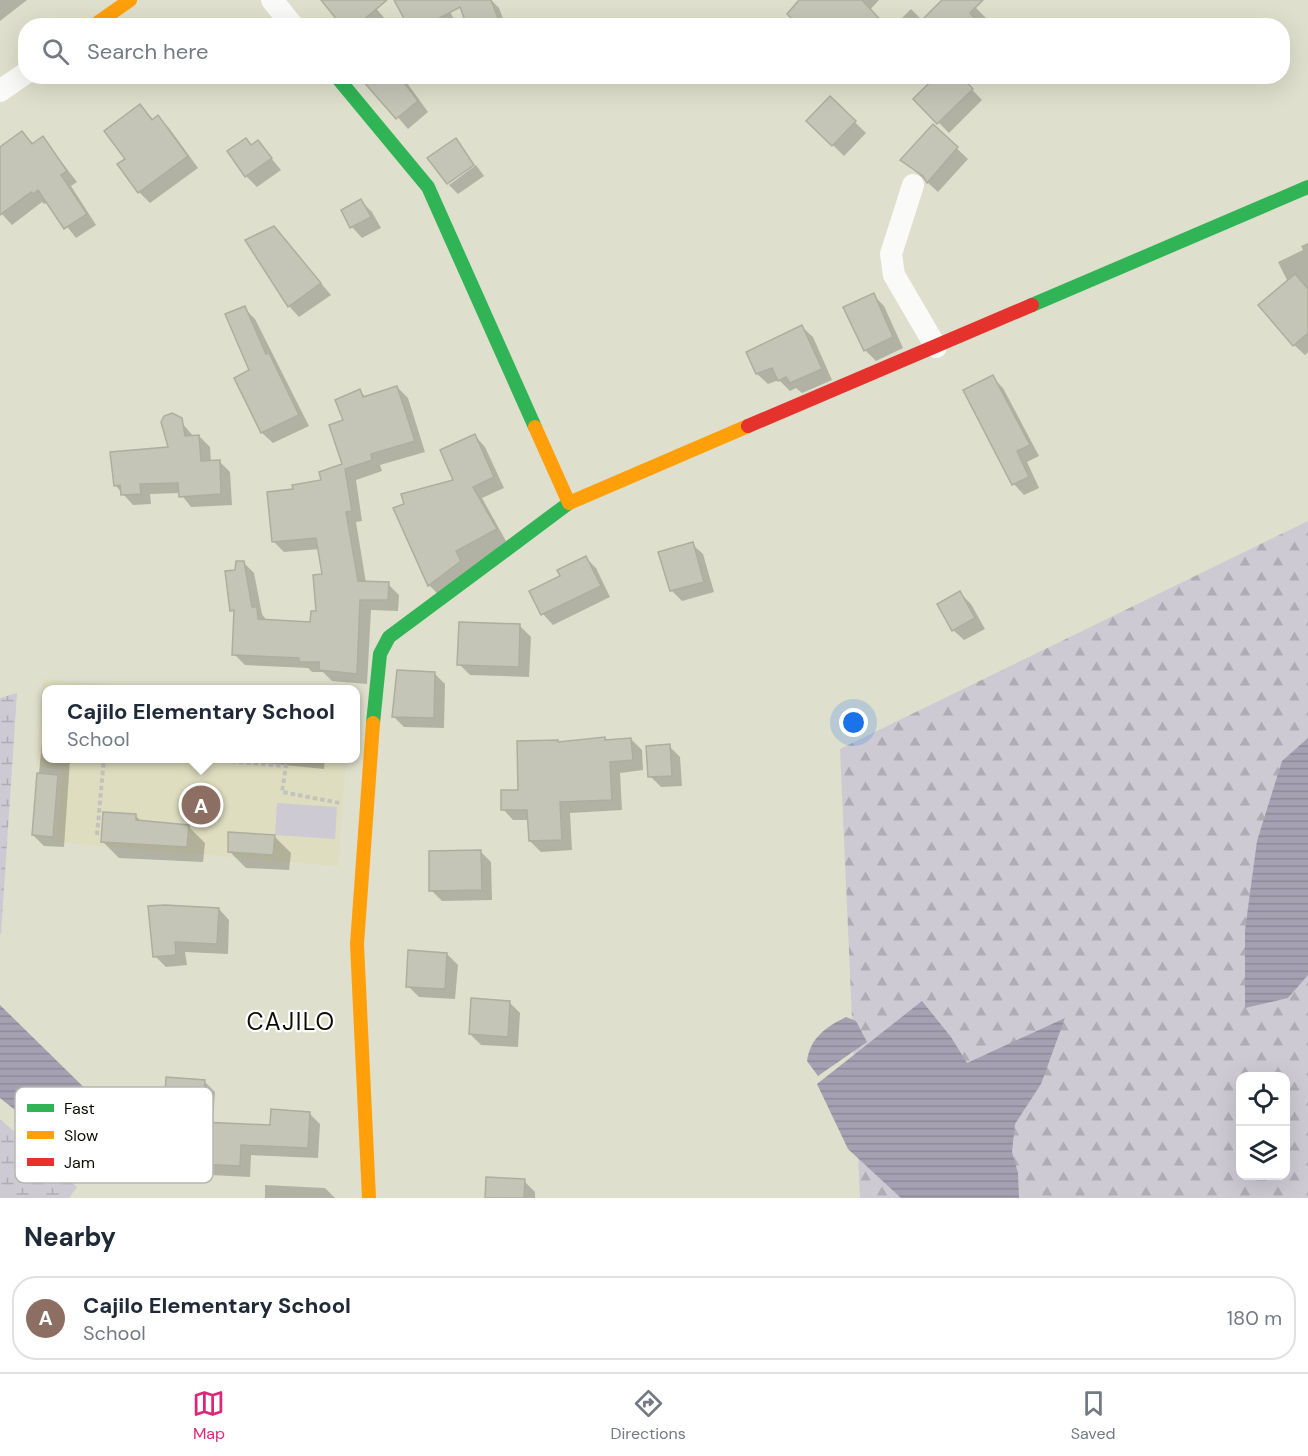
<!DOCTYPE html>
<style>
:root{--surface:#fff;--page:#f6f6f7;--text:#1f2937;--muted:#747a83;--line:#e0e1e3;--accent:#db2777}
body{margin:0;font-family:"DM Sans",sans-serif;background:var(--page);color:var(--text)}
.controls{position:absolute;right:18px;bottom:18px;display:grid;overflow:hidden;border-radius:12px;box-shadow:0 6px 24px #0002}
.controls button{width:54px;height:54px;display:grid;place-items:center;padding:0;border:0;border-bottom:2px solid var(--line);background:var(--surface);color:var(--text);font:30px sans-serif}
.you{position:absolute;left:854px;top:723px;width:21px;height:21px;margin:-15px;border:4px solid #fff;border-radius:50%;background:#1a73e8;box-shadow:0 0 0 9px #1a73e833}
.badge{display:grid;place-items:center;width:39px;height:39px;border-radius:50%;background:var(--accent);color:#fff;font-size:20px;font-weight:700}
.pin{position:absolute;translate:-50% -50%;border:3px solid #fff;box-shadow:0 2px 6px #0006}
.popup{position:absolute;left:42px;top:685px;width:318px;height:78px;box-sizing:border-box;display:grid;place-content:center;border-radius:12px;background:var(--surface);filter:drop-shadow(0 2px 4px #0005);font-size:20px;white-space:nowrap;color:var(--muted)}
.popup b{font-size:22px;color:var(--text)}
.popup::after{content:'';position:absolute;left:50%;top:100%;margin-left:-12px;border:12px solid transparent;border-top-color:var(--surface)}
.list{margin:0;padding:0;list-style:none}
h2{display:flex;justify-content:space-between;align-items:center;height:78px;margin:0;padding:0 24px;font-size:26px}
h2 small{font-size:20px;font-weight:400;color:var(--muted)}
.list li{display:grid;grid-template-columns:39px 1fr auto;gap:18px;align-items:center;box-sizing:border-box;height:84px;margin:0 12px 12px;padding:0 12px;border:2px solid var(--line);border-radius:24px}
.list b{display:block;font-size:22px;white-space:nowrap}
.list p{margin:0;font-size:20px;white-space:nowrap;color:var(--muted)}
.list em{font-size:20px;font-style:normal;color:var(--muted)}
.icon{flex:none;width:33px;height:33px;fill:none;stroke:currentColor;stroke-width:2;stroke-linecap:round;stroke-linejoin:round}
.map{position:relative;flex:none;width:1308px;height:1198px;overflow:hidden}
.search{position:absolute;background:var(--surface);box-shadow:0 6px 24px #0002;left:18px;right:18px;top:18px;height:66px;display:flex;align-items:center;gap:15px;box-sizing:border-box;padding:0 21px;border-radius:24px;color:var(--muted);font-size:22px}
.sheet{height:174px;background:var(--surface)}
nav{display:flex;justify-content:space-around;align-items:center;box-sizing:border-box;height:84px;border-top:2px solid var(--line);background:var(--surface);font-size:16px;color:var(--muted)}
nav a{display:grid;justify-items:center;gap:3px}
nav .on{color:var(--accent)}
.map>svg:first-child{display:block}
.built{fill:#deddc0}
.forest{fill:url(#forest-firs);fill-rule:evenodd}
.wetland{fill:url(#wetland-marsh)}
.garden{fill:#cdcad4}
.water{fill:url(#water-rules)}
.shadow{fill:#0003}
.building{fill:#c5c5b7;stroke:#aeaea0;stroke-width:1.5}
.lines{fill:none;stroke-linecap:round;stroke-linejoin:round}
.path{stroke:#c3c3bd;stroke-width:4;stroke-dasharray:4.5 3;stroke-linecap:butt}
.street{stroke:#fafaf8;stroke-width:22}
.fast{stroke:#30b455;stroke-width:14}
.slow{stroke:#ff9f0a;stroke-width:14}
.jam{stroke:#e5322d;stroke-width:14}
.labels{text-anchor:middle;stroke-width:4.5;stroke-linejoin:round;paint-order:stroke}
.quarter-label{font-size:24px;letter-spacing:1.5px;fill:#0c0c03;stroke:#fff}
.key{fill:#fff;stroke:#b6b6b3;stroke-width:1.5}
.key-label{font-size:16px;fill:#0c0c03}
</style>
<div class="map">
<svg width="1308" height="1198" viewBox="0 0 1308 1198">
<defs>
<pattern id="forest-firs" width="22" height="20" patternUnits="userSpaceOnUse" patternTransform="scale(1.5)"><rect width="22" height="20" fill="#cdcad4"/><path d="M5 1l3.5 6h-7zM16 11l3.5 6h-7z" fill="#afacb4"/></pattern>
<pattern id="wetland-marsh" width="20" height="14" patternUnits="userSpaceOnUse" patternTransform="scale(1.5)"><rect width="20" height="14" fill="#cdcad4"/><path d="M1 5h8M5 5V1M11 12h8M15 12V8" fill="none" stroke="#afacb4"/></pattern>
<pattern id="water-rules" width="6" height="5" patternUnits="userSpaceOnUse" patternTransform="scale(1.5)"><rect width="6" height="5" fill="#a6a1b2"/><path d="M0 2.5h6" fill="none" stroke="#8e8997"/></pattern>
</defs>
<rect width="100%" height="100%" fill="#dfdfcd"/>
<polygon class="built" points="43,679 167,689 46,690 46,758 346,759 338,866 56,842 62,769 36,766"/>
<path class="forest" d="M1308 521V1198H860L840 749ZM1240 1076H1286V1176H1240Z"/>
<g class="wetland">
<polygon points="17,693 1,934 0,934 0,698"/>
<polygon points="0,1119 77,1187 69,1198 0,1198"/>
</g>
<polygon class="garden" points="277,803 337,807 335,839 275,835"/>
<g class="water">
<polygon points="1308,738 1308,975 1288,998 1245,1008 1245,930 1257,841 1282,761"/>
<polygon points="922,1001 951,1037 967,1063 1065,1018 1041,1084 1015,1124 1012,1152 1018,1173 1019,1198 901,1198 848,1149 817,1084"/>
<polygon points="0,1005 110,1113 75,1158 0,1098"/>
<path d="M846 1017 856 1021 867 1042 818 1076 807 1061C810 1038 826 1027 846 1017Z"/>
</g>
<g class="shadow">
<polygon points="0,0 27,0 0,21"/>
<polygon points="329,0 369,0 386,20 379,26 344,26"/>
<polygon points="396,0 444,0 457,25 410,26"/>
<polygon points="482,0 491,0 499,8 506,26 469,26"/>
<polygon points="801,0 879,0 855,26"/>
<polygon points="944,0 968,0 986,18 980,26 894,26 911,9 923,21"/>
<polygon points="362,76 402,76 428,112 408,129"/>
<polygon points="959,76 982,100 949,133 915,99"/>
<polygon points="830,98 866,133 844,156 808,121"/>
<polygon points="140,106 154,120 158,117 169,128 198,168 150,203 139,192 127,159"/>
<polygon points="933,126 968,159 938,192 903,160"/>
<polygon points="22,133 34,144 43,138 77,182 71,186 96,225 76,238 48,202 44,204 42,202 12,225 0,212 0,149"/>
<polygon points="246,140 252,146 258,142 281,170 257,187 246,176"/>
<polygon points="476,165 484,176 458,194 449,185"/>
<polygon points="361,201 372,212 381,228 362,238 352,227"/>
<polygon points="274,228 331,295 299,317 289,306 247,241"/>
<polygon points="1308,243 1308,352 1305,355 1294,345 1288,282 1278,262 1303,250 1301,246"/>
<polygon points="873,295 884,306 903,348 876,361 865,350"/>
<polygon points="244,308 255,319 309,426 273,443 262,433 236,379 251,371"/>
<polygon points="802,327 813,337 832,380 802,393 796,388 790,391 779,380 768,384 757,374 748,352"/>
<polygon points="992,377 1003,388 1039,456 1027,462 1039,488 1024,495 1014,484"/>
<polygon points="397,387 408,398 425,452 380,465 382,471 356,480 362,521 356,522 366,583 388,584 399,595 398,611 371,610 367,684 332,681 323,672 312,672 308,668 245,665 234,654 235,614 232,610 237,572 243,562 254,573 262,614 267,621 312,624 318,612 324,576 320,549 284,552 274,542 295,491 323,481 344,465 345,421 359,391 366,397"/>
<polygon points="176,416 194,437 199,436 210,447 211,462 219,461 230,472 232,505 191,507 180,493 150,494 151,504 133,505 115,485 170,448"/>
<polygon points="475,436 485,447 504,488 482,498 506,541 440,596 429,585 406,505 455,481"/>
<polygon points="692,544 703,554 714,592 682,601 671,590"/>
<polygon points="585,557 596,568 610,597 553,625 543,614 562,577"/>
<polygon points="960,593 971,604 985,629 964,640 953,630"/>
<polygon points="520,626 531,637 529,677 470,675 459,664"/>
<polygon points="434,673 445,684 444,728 404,727 393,716"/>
<polygon points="46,700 46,758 74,758 70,760 64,847 44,846 33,835"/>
<polygon points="604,739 607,741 631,739 642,750 643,770 620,773 622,810 570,813 572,850 541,852 530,841 529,820 513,820 503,809 520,792 557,741 560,743"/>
<polygon points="669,746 680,757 682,786 661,787 650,776"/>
<polygon points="259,758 325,758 324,769 264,763"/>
<polygon points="135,815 142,822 188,826 205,843 203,862 119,858 102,841"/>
<polygon points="274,836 291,853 289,870 246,868 229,851"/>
<polygon points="480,851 491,862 492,900 442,901 431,890"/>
<polygon points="219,909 229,920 228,954 185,952 187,965 166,967 155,956"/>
<polygon points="447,954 458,965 455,999 419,997 408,986"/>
<polygon points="509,1002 520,1013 518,1047 481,1045 470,1034"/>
<polygon points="204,1081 215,1092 213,1124 272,1126 309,1113 320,1124 318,1158 251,1155 250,1177 191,1174 180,1163 182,1124 176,1124 165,1113"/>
<polygon points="524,1181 535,1192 535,1198 486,1198"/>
<polygon points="265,1185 325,1188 335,1198 265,1198"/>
</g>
<g class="building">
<polygon points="321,0 387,0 356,26 342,26"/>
<polygon points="394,0 491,0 501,26 467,26 460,7 425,26 408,26"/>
<polygon points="799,0 862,0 886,26 799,26 787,14"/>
<polygon points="942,0 983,0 970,13 982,26 916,26"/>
<polygon points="366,76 399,76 418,101 396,119 362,80"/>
<polygon points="936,76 961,76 973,89 937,124 913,99"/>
<polygon points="830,96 856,121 832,146 806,121"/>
<polygon points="140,104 152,120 158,115 188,156 138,193 117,164 125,159 104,131"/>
<polygon points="933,124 958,147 927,183 923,176 900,160"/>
<polygon points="22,131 32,144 43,136 67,171 61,175 87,214 64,229 38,190 33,194 31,192 0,215 0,147"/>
<polygon points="246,138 251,145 258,140 272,158 245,177 227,151"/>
<polygon points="456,138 474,165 447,184 427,158"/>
<polygon points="361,199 371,217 350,228 341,210"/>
<polygon points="274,226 321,283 288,307 245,240"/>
<polygon points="1295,274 1308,289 1308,333 1293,346 1258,305"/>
<polygon points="874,293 893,337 864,351 843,307"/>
<polygon points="245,306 266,354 269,353 299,415 261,433 234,378 249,370 225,314"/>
<polygon points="802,325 822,369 790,383 786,377 778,381 772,368 756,374 746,352"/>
<polygon points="993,375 1030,445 1017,451 1029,477 1012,485 963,390"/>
<polygon points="397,386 415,441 371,454 372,460 345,469 352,511 346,512 358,581 389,582 388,600 360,600 357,674 319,670 319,662 299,662 299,658 232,655 234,610 230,611 225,571 235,570 236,561 244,561 252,607 257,607 258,619 310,622 311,611 316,611 313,575 322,574 316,538 272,542 267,492 293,489 292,485 321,480 319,472 342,464 329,425 343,420 335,400 360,389 363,397"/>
<polygon points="172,413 182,418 185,436 199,435 201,461 220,460 221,494 179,497 178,483 140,484 141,494 121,495 120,485 114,486 110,452 168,447 161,422 164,416"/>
<polygon points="475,434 494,477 473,487 497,529 456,551 461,561 428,586 393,508 404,504 401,494 453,480 440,450"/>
<polygon points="693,542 704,582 670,591 658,552"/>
<polygon points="586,556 601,586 541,615 529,591 560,576 557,570"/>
<polygon points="960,591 975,618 952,631 937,604"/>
<polygon points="459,622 520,624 519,667 457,665"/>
<polygon points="397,670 435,672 434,718 392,717"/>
<polygon points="605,737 605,740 631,738 633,760 610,762 612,800 560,802 562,840 529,841 527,810 501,810 501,790 518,790 517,741 558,740 558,742"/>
<polygon points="670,744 672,776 648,777 646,746"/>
<polygon points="37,773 58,775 53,837 32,835"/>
<polygon points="103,812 136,814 136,820 189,825 187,847 101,842"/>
<polygon points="228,832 275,835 273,855 228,852"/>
<polygon points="481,850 482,890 429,891 429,851"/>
<polygon points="165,905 219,908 217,944 175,942 176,955 153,957 148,906"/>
<polygon points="408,950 447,953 445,989 406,987"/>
<polygon points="471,998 510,1001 508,1037 469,1034"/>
<polygon points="166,1077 205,1080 202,1122 270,1125 271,1109 310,1112 308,1148 241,1145 240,1166 178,1163 181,1115 164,1114"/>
<polygon points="486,1177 525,1179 524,1198 485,1198"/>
</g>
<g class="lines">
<g class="path">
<polyline points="194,758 286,766 282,792 340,803"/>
<polyline points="97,835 104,758"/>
</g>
<g class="street">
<polyline points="272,0 293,26"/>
<polyline points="0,91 26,73"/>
<polyline points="913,185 891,254 894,275 936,347"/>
</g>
<g class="fast">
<polyline points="336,76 428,187 535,427"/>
<polyline points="1032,305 1308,187"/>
<polyline points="373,723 380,654 389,637 569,503"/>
</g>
<g class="slow">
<polyline points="93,26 130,0"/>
<polyline points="535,427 569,503 748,426"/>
<polyline points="369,1198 357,944 373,723"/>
</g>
<polyline class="jam" points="748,426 1032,305"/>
</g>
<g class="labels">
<g class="quarter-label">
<text x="291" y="1030">CAJILO</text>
</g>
</g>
<rect x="15" y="1087" width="198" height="96" rx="9" class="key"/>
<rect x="27" y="1104" width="27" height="8" fill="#30b455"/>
<rect x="27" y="1131" width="27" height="8" fill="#ff9f0a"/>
<rect x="27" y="1158" width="27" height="8" fill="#e5322d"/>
<g class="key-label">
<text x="64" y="1114">Fast</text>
<text x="64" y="1141">Slow</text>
<text x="64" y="1168">Jam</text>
</g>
</svg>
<div class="controls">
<button><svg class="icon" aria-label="locate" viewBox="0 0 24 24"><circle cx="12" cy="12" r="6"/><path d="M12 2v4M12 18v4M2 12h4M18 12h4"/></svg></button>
<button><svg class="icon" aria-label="layers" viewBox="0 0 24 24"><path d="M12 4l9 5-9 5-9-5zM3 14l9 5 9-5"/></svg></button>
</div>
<div class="you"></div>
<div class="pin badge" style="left:201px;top:805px;background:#8d6e63">A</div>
<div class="popup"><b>Cajilo Elementary School</b>School</div>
<div class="search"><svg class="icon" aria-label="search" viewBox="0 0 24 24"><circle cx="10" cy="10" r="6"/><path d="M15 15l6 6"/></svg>Search here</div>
</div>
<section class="sheet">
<h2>Nearby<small></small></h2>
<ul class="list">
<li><span class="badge" style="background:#8d6e63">A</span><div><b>Cajilo Elementary School</b><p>School</p></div><em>180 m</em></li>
</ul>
</section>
<nav>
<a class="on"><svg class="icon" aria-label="map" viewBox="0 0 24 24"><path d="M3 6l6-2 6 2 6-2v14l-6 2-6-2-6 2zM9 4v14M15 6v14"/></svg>Map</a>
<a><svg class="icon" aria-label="directions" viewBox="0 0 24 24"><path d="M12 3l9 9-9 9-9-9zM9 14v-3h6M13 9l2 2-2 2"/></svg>Directions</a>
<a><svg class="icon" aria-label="saved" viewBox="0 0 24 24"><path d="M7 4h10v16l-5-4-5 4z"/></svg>Saved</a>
</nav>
